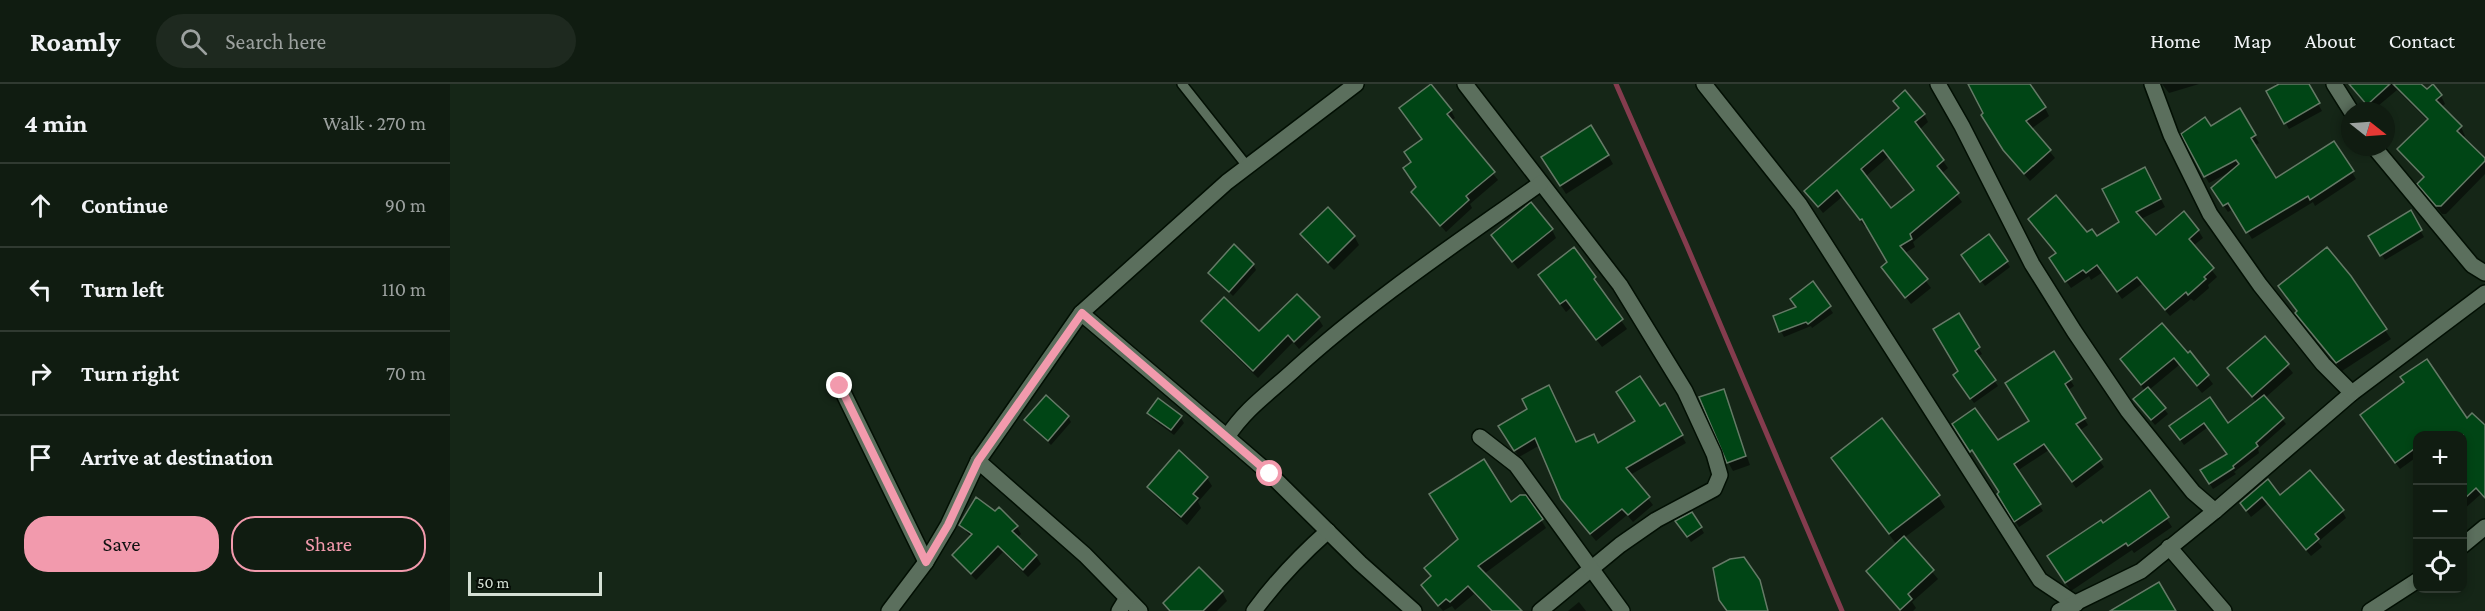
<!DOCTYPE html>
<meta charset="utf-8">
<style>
:root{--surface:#101c11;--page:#1e291f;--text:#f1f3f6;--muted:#9ca19f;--line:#303a31;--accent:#f29aad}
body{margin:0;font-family:"Crimson Pro",serif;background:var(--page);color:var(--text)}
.controls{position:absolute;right:18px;bottom:18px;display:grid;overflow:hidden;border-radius:12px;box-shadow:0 3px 9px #0003}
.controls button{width:54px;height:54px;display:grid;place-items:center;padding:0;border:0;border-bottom:2px solid var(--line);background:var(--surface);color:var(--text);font:30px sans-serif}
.compass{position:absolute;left:1891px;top:18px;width:54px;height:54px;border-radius:50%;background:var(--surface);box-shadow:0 3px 9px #0003;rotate:107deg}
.scale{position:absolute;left:18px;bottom:15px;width:134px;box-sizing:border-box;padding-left:6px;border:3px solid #d5e0d5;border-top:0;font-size:16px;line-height:21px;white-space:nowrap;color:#d5e0d5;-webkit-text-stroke:4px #060d06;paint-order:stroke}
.stop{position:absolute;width:18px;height:18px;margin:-14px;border:4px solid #f29aad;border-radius:50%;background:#fff}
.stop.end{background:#f29aad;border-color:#fff;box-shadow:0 2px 6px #0008}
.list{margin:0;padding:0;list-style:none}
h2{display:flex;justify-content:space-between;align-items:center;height:78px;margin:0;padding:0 24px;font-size:26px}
h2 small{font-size:20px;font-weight:400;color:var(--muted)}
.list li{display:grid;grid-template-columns:39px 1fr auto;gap:18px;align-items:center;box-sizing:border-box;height:84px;padding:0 24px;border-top:2px solid var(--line)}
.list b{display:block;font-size:22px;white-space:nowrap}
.list em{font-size:20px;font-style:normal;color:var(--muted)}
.actions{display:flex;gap:12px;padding:18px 24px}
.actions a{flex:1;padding:14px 0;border:2px solid var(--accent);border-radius:24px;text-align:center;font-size:21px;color:var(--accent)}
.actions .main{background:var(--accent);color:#111}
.icon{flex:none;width:33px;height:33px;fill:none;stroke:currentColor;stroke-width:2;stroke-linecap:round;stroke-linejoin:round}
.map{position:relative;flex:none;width:2035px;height:527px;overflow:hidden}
header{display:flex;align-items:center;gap:36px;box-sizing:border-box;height:84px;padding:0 30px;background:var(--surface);border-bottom:2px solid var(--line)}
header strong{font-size:28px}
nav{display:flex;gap:33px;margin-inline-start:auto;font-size:21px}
.search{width:420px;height:54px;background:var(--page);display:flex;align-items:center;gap:15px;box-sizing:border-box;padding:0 21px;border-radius:33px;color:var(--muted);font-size:22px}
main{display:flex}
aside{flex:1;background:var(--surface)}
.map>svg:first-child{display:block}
.shadow{fill:#0007;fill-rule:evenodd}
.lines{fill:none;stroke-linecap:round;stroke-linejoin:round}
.stream{stroke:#843c4e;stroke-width:5}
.building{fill:#004515;stroke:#657a67;stroke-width:1.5;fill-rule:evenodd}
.lane-casing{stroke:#020f03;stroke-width:12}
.street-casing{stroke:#020f03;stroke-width:18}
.lane{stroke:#5b6f5d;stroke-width:9}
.street{stroke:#5b6f5d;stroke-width:15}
.route{stroke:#f29aad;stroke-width:8}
</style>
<header>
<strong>Roamly</strong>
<div class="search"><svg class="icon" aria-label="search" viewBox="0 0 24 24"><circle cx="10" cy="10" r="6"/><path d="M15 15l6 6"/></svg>Search here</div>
<nav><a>Home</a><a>Map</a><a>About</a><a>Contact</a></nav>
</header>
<main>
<aside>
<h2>4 min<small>Walk · 270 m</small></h2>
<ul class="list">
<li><svg class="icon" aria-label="ahead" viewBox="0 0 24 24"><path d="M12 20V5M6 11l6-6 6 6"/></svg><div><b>Continue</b></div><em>90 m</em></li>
<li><svg class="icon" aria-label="left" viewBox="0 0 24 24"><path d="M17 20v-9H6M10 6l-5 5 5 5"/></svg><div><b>Turn left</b></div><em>110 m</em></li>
<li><svg class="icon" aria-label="right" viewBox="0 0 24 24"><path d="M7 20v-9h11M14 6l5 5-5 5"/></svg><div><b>Turn right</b></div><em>70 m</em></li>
<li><svg class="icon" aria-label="arrive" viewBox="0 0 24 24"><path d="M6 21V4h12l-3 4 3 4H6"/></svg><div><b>Arrive at destination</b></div></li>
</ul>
<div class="actions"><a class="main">Save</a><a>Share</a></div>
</aside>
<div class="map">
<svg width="2035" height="527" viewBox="0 0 2035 527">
<rect width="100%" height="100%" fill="#152617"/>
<g class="shadow">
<polygon points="1520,0 1578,0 1595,24 1599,32 1581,45 1605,74 1580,97 1560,74 1538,39"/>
<polygon points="1712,0 1749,0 1719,9"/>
<polygon points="1825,0 1857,0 1872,27 1839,45 1818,8 1827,3"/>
<polygon points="1901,0 1969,0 1977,8 1991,12 1995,20 1991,23 2011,43 2015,52 2012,54 2035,76 2035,90 1996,130 1992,130 1969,100 1974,95 1949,66 1978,37 1947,6 1922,27"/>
<path d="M1445 17 1474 30 1478 38 1469 46 1493 77 1498 84 1491 90 1512 118 1463 158 1465 163 1455 169 1481 204 1461 220 1433 184 1439 179 1417 141 1415 143 1392 113 1373 129 1356 107 1450 26ZM1438 73 1464 107 1440 127 1415 93Z"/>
<polygon points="1789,26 1809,59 1804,62 1826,97 1884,59 1906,95 1865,122 1863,118 1802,155 1783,125 1778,128 1767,112 1780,88 1759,99 1755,92 1760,44"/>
<polygon points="1001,27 1005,34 1001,37 1048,96 1020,120 1022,124 996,148 962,108 967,104 963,79 973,56 956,32"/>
<polygon points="1158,71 1163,80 1116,110 1093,73"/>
<polygon points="1699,92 1715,123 1691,135 1706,154 1748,146 1753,154 1743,162 1767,193 1758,201 1759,204 1744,217 1741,215 1720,232 1692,200 1672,215 1653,188 1641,196 1639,192 1621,204 1606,182 1636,150 1646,154 1671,138"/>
<polygon points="1960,129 1974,153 1935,176 1920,152"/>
<polygon points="1102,146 1106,154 1068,185 1043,151"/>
<polygon points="852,151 904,152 909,161 884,186 857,159"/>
<polygon points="1516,177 1557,178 1560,183 1535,202"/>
<polygon points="803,180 806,186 783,212 760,189"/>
<polygon points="1899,193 1941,255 1892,287 1847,230"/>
<polygon points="1145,194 1150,202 1148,204 1177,245 1152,263 1122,223 1116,228 1095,200"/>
<polygon points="1362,199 1383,229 1362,244 1361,242 1334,253 1331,247"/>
<polygon points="1508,231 1532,270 1527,273 1548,302 1524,319 1508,296 1510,287"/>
<polygon points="868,234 873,242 849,265 843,258 808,294 757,245 753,237 809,249"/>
<polygon points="1815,254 1843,289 1815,314 1836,340 1808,365 1809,369 1784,388 1786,390 1763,405 1752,387 1778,371 1758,343 1734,361 1724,347 1759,315 1778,341 1807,319 1779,285"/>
<polygon points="1603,269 1624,302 1617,307 1638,341 1629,347 1654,383 1626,404 1599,366 1567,387 1593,427 1569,443 1549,411 1551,409 1504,340 1548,358 1580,337"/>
<polygon points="1740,269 1763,300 1752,309 1729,281 1699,306 1718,330 1705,341 1688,321 1695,307 1672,276 1737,271"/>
<polygon points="1273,307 1300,381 1283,387 1278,378"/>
<polygon points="1214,321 1236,359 1180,391 1203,421 1183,438 1177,431 1146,457 1118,423 1090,361 1069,373 1050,343 1126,360 1148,360"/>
<polygon points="699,329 730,333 734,339 724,351 702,335"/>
<polygon points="618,333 621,338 601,361 576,336"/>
<polygon points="2016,336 2035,344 2035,415 2031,410 2012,427 2012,352 1968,352 1968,372 1950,385 1916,339"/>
<polygon points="1390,385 1488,412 1495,423 1454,454 1488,495 1462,518 1466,524 1463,527 1450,527 1418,487 1447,461"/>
<polygon points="757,394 762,402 748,418 751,424 737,441 704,411 699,403"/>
<polygon points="1817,397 1830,413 1892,427 1896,434 1868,458 1872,463 1861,472 1817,420 1801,433 1796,426"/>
<polygon points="1699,408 1722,443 1684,469 1682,466 1621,507 1604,481 1653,441"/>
<polygon points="1061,420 1091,436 1096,444 1034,490 1070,527 1041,527 1024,510 1005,526 1002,522 993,527 972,501 981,493 976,484"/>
<polygon points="511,441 567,443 571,450 567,454 586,472 591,480 578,493 553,468 526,496 503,471 521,453"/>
<polygon points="1231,443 1251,444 1254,449 1241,458"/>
<polygon points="772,508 777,517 767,527 719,527 715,520"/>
<polygon points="1129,518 1136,527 1118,527"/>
</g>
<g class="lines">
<polyline class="stream" points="1166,0 1237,162 1392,527"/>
</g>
<g class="building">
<polygon points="981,0 1002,26 997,30 1045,88 1016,112 1019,116 990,142 961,108 966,103 953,84 961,78 954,68 972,55 949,24"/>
<polygon points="1518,0 1580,0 1596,23 1576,37 1601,66 1574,90 1553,66 1531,31 1533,29"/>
<polygon points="1829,0 1859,0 1870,19 1834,40 1816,7"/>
<polygon points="1899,0 1940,0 1917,21"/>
<polygon points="1943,0 1971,0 1977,5 1983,0 1992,11 1986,16 2012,42 2007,47 2035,74 2035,77 1991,122 1986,122 1967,100 1974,93 1947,65 1978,35"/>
<path d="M1455 6 1475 30 1465 38 1494 76 1487 82 1509 109 1460 150 1462 155 1450 162 1478 195 1455 214 1431 183 1437 178 1412 135 1410 136 1387 106 1368 123 1354 107 1449 24 1443 17ZM1433 66 1464 106 1441 124 1411 85Z"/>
<polygon points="1790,24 1806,51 1801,54 1826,94 1884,57 1904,87 1860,116 1858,112 1796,149 1778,119 1773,122 1761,104 1789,80 1786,76 1754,93 1731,50 1755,33 1761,42"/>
<polygon points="1141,41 1159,71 1110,102 1091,73"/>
<polygon points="1695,83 1711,115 1686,128 1706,151 1734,127 1749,146 1739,155 1764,184 1754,193 1756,195 1738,211 1736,208 1715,226 1687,193 1667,208 1647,181 1636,189 1633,186 1615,198 1599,174 1606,169 1578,135 1606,111 1637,148 1642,145 1647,152 1669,138 1652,105"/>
<polygon points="1081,118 1103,145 1062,178 1041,151"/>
<polygon points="878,123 905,152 878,179 850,150"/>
<polygon points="1961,126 1972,146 1930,172 1918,152"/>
<polygon points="1539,150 1558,177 1530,198 1511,171"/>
<polygon points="784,160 804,180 779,208 758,189"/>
<polygon points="1124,163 1146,193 1144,195 1173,235 1146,256 1116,216 1110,220 1088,191"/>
<polygon points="1877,163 1901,192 1937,245 1886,279 1845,229 1847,227 1828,202"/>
<polygon points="1363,197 1381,222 1358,240 1356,238 1329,248 1323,232 1346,223 1340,215"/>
<polygon points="847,210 870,233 844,258 838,251 803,287 751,237 774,213 809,247"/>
<polygon points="1509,229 1530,263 1525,267 1546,296 1520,315 1503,291 1508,287 1483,245"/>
<polygon points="1712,239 1738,269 1740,267 1759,291 1747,302 1724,274 1691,301 1670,275"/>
<polygon points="1815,252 1839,280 1802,313 1777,284"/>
<polygon points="1604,267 1622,295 1615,300 1636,334 1626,340 1652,375 1622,398 1594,360 1564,380 1591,420 1564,438 1547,410 1549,408 1522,366 1520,368 1502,340 1525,324 1548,356 1579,337 1555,299"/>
<polygon points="1977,275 2017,334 2022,329 2035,341 2035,414 2026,404 2013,416 2013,351 1968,351 1968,362 1945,379 1910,331 1954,298 1950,293"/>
<polygon points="1190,292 1210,322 1215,319 1233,351 1176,384 1200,413 1178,431 1172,425 1140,450 1111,415 1085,354 1064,367 1048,342 1077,325 1072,315 1099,301 1126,358 1144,350 1148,359 1185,337 1166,308"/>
<polygon points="1698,303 1716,324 1701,336 1683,315"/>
<polygon points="1274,305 1296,372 1277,379 1249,313"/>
<polygon points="596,311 619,332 598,357 574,336"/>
<polygon points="1814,311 1834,334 1806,359 1808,362 1783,382 1784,384 1759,400 1750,386 1777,370 1754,339 1730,356 1719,342 1760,313 1778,339"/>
<polygon points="708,314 732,332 721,346 697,329"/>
<polygon points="1432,334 1490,411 1439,450 1381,374"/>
<polygon points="729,366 758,393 743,410 748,414 731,433 697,403"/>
<polygon points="1034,375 1061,418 1070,411 1076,411 1093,435 1028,482 1072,527 1042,527 1018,502 1000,518 996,515 988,522 971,501 981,492 974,484 1008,455 979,410"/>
<polygon points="1860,386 1894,426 1865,450 1869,455 1856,466 1812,413 1796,427 1790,419 1818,395 1830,411"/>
<polygon points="1700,406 1719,433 1678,462 1676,459 1615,499 1597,472 1651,436 1653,439"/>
<polygon points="526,413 545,427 549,423 568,442 562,447 587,471 573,486 548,462 521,490 502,471 522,450 509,441"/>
<polygon points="1242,428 1252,443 1237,453 1225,437"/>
<polygon points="1454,452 1484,486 1458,510 1462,515 1450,526 1416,487"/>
<polygon points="1294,473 1310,496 1318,527 1277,527 1269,516 1263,484 1280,475"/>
<polygon points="749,483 773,507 753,527 720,527 713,519"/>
<polygon points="1709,498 1726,527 1660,527"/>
</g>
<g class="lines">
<defs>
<polyline id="lane" points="732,0 797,82"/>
<g id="street">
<polyline points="1015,0 1170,201 1235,307 1264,370 1270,391 1264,405 1206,436 1170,461 1090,527"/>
<polyline points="1254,0 1350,121 1590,496 1626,520"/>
<polyline points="1488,0 1512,42 1582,180 1624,247 1678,327 1743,408 1765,427 1902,309 2035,209"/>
<polyline points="1702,0 1721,51 1760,130 1810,201 1873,280 1902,309"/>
<polyline points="1884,0 1901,27"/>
<polyline points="1924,63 2022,181 2035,189"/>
<polyline points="631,229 777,353"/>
<polyline points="390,302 476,478"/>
<polyline points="1030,353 1066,381 1172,527"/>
<polyline points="528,377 635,471 690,527"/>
<polyline points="2012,462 2035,443"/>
<polyline points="1719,463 1774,527"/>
<polyline points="439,527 476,478 498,441 528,377 631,229 777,98 906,0"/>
<polyline points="669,527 677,514"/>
<path d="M804 527C826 497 851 471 878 447"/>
<path d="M964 527 910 479 820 390 777 353C796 324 819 309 844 286 921 216 1007 159 1091 99"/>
<polyline points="1609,527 1691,487 1765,427"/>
<polyline points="1920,527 1968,496"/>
</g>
</defs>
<use href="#lane" class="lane-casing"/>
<use href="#street" class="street-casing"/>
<use href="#lane" class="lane"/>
<use href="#street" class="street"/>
</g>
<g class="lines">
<polyline class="route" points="390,302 476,478 498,441 528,377 632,229 820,390"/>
</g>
</svg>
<div class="controls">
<button>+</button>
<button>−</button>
<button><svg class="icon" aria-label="locate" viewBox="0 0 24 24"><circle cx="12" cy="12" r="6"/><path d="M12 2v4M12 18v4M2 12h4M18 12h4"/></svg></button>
</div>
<svg class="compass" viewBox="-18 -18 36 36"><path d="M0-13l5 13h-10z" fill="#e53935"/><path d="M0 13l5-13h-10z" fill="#9ca19f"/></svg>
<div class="scale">50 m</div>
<div class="stop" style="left:820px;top:390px"></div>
<div class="stop end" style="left:390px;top:302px"></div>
</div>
</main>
